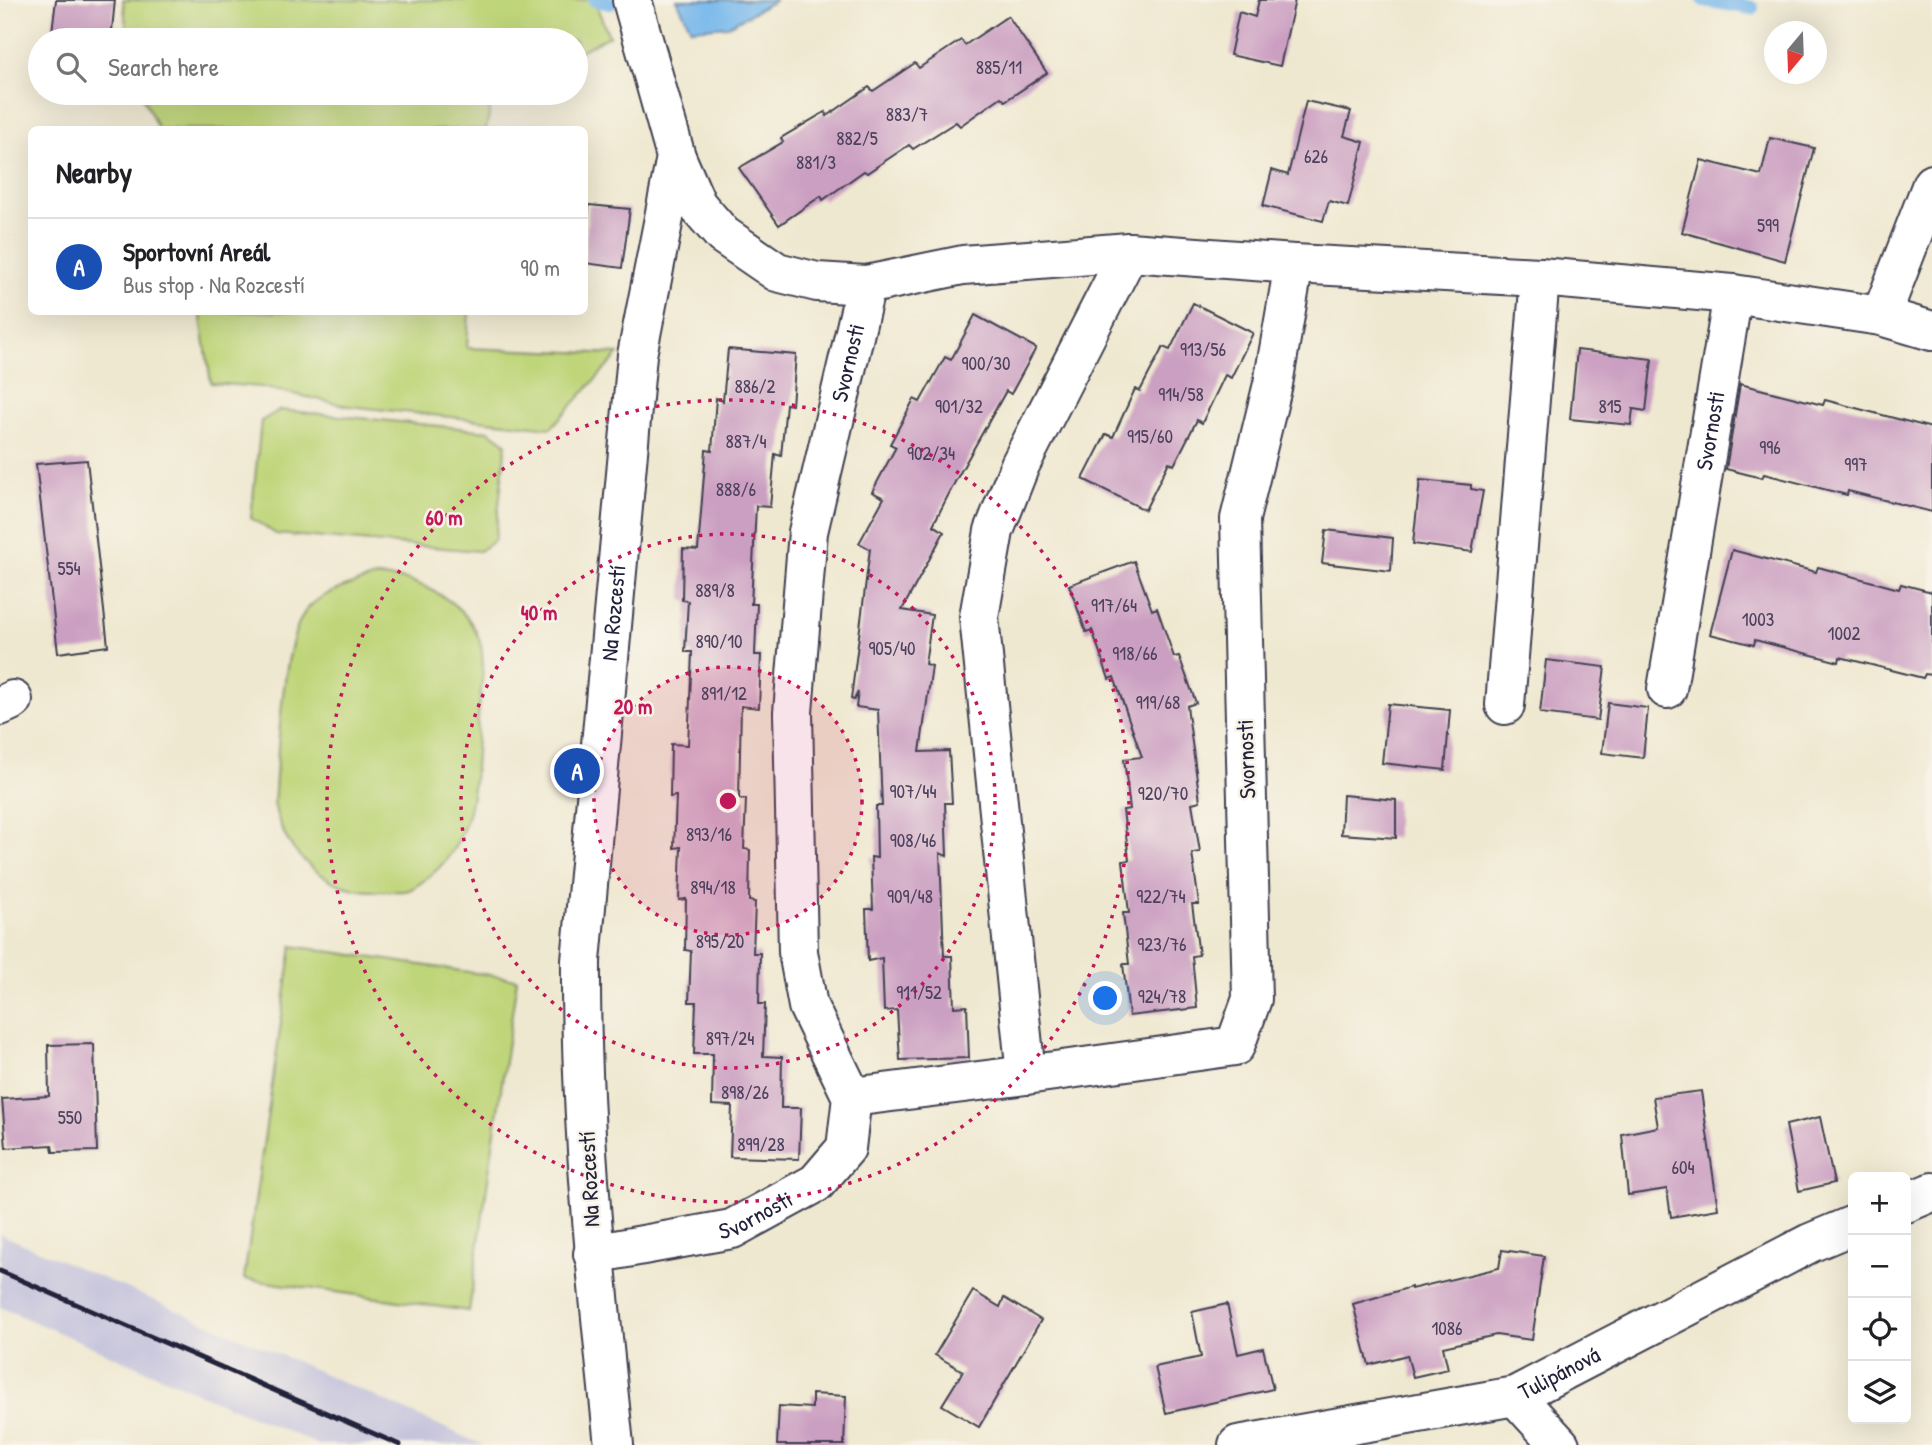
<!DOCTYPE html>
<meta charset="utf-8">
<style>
:root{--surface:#fff;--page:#f2f2f2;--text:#202124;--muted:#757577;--line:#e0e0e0;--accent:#b45309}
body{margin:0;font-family:"Patrick Hand",sans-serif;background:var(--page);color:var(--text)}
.controls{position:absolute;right:21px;bottom:21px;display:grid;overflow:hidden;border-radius:10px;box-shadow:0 7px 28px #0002}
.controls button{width:63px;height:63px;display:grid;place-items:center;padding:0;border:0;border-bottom:2px solid var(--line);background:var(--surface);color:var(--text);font:35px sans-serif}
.compass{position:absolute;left:1764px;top:21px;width:63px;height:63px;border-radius:50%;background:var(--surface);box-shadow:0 7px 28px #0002;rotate:199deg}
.you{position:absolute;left:1106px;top:999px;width:24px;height:24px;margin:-18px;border:5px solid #fff;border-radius:50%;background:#1a73e8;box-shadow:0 0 0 10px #1a73e833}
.badge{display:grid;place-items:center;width:46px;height:46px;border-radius:50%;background:var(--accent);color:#fff;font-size:23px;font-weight:700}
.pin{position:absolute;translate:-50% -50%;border:4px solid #fff;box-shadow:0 2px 7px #0006}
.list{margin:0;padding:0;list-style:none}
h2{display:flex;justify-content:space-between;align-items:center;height:91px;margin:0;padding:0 28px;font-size:30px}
h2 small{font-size:23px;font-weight:400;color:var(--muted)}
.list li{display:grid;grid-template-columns:46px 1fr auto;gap:21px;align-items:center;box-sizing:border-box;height:98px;padding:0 28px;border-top:2px solid var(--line)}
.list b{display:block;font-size:26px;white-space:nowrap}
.list p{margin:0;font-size:23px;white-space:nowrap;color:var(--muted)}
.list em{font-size:23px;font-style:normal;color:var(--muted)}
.icon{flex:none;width:38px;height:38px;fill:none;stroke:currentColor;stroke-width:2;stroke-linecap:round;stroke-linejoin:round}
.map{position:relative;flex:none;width:1932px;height:1445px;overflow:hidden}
.search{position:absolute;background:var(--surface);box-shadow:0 7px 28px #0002;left:28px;top:28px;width:560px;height:77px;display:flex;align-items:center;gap:18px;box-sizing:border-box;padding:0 24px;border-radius:38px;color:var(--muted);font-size:26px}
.panel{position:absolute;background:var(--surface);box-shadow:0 7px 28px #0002;left:28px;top:126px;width:560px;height:189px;border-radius:10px}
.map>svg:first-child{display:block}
.industrial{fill:#c3c1db}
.green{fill:#bfd579;stroke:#707c5a;stroke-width:2}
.water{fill:#76b7eb;stroke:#4c6c93;stroke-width:2}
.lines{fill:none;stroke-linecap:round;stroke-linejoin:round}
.stream{stroke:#76b7eb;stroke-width:14}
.building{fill:#cb9fc1}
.minor-casing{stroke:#414051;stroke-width:42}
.minor{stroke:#fff;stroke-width:38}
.rail{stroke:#22223b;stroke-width:5}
.ring{fill:none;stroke:#c2185b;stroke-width:3.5;stroke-dasharray:3.5 7}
.labels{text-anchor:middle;stroke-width:5;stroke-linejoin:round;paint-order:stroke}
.number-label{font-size:19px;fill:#4c415c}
.street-label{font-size:23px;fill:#22223b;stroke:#f7f3e8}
.centre{fill:#c2185b;stroke:#f7f3e8;stroke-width:3.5}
.ring-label{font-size:21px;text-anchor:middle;font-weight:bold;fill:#c2185b;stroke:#f7f3e8;stroke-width:5;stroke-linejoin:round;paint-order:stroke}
</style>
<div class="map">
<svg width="1932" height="1445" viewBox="0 0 1932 1445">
<rect width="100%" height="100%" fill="#f7f3e8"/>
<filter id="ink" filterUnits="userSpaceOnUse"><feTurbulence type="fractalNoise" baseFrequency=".0143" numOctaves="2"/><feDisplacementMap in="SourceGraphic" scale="14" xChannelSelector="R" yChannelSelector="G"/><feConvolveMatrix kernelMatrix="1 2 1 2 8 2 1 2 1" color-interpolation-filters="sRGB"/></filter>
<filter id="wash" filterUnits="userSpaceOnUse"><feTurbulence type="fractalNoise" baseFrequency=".00686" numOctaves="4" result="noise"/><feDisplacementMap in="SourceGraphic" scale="28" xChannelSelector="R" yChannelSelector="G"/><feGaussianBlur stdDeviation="1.57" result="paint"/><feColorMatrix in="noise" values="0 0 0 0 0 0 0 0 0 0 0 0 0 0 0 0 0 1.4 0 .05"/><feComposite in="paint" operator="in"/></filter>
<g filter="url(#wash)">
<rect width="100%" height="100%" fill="#efe8d0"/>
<polygon class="industrial" points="0,1234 311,1368 483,1445 319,1445 0,1307"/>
<g class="green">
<polygon points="123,0 594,0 609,36 576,53 576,40 128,40"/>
<polygon points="141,93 496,93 493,94 486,130 158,129"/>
<polygon points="200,312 469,312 467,348 619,354 551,428 349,406 261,387 211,383"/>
<polygon points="280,410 489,431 506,443 495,540 479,551 276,534 251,518 261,421"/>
<path d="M376 577C387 578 402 578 413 582 439 591 470 611 479 639 487 662 480 694 478 718 474 772 478 837 431 875 425 880 416 887 409 890 403 892 394 891 388 891 369 892 349 890 332 881 299 863 281 839 274 803 278 761 281 636 308 608 324 591 354 584 376 577Z"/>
<polygon points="292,946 517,979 469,1311 244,1279"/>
</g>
<polygon class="water" points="677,0 776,0 728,26 691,29"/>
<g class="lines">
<g class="stream">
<polyline points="595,0 611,3"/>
<polyline points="1704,0 1752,8"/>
</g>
</g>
<g id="blocks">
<g class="building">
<polygon points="56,0 115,0 111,40 51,40"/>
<polygon points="1259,0 1295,0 1280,66 1230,55 1239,12 1255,17"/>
<polygon points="1008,16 1047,73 1005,101 1001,97 960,126 956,122 913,149 909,145 867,173 864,171 823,200 821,196 779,225 739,168 783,142 781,138 825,112 827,116 869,87 873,91 915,63 919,68 961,40 965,45"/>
<polygon points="1306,101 1351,111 1344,136 1364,142 1348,206 1329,201 1323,221 1263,206 1272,170 1288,175"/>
<polygon points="1770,138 1814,148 1785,261 1682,232 1701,160 1761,175"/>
<polygon points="589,205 630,209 622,268 584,263"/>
<polygon points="1193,303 1253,333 1231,378 1225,375 1202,423 1197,420 1174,465 1169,462 1145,510 1083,479 1106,434 1113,437 1135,389 1140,391 1163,347 1170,350"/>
<polygon points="975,315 1036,348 1011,394 1006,391 956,480 933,525 944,532 902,610 932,615 925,664 932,666 920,752 949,751 952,803 945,803 947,856 940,853 944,956 952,956 954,1007 967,1006 969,1058 900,1060 897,1010 884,1011 882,958 868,961 866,909 873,909 871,857 877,858 876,806 882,806 878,710 856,707 858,692 854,700 851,699 870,549 859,543 884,498 872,492 896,447 890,444 914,399 920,402 945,357 951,360"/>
<polygon points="728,349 796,355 792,405 786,404 781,456 775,454 770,507 756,506 751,604 757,604 755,655 761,655 759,708 741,706 739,799 746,799 744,849 750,850 749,901 755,902 753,953 760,953 759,1004 765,1004 763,1056 782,1057 781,1108 801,1108 799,1159 730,1157 732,1106 712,1105 713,1054 694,1054 696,1002 689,1002 691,951 685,950 686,899 679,900 681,847 674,848 676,796 670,797 671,744 688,745 692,652 685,652 688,601 682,600 683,549 698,550 706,450 712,451 716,398 723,401"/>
<polygon points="1577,350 1652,359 1646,411 1633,409 1631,425 1570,419"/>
<polygon points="1740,384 1823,405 1825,400 1932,428 1932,512 1848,491 1847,495 1764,474 1762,478 1726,469"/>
<polygon points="87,460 108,646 58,653 36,464"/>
<polygon points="1420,480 1471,485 1471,489 1483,491 1472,552 1413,544"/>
<polygon points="1326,530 1393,538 1391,571 1322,563"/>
<polygon points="1732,550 1816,572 1818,567 1899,589 1901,584 1932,592 1932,675 1925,674 1923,678 1840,657 1839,662 1755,640 1754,645 1710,634"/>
<polygon points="1134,561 1152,610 1157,608 1174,657 1179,656 1196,703 1187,706 1200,801 1192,803 1200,852 1192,853 1199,904 1192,904 1199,955 1192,956 1197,1008 1129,1016 1123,964 1129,964 1123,913 1129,913 1123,861 1129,860 1123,810 1130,809 1124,759 1142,757 1114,677 1109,679 1092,630 1086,632 1069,585"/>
<polygon points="1546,660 1605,667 1598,720 1540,713"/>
<polygon points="1608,703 1648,708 1643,758 1602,753"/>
<polygon points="1388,704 1450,710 1445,770 1382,763"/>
<polygon points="1343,795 1396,800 1396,838 1341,834"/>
<polygon points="94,1044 97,1151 53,1152 52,1145 6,1148 2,1099 49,1096 48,1045"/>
<polygon points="1701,1091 1718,1209 1671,1217 1667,1189 1628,1195 1622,1134 1658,1127 1653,1097"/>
<polygon points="1820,1117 1834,1183 1799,1191 1786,1125"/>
<polygon points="1502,1250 1544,1256 1532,1340 1496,1335 1443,1347 1448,1369 1413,1377 1407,1355 1369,1365 1353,1304 1411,1287 1411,1289 1499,1268"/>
<polygon points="973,1291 1000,1307 1004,1298 1041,1320 979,1427 942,1405 963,1371 935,1355"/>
<polygon points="1227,1304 1238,1354 1263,1348 1273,1389 1166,1413 1155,1367 1201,1357 1192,1312"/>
<polygon points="812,1394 846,1396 844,1445 777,1445 779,1406 812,1408"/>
</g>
</g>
</g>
<g filter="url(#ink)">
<use href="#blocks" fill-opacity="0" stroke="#414051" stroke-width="2"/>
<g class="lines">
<defs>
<g id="minor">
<polyline points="676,157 697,205 723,235 777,272 817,282 866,285 963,265 1129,252 1294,264 1540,277 1733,294 1881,316 1932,331"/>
<polyline points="1129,252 1020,465 994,531 979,617 1026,1075 1235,1046 1252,999 1240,519 1273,384 1294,264"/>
<polyline points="1881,316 1932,184"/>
<path id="s1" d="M1667 689 1733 294"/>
<polyline points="1505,705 1540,277"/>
<polyline points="0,706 13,700"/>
<polyline points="852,1097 1026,1075"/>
<polyline points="1906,1203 1932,1192"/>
<path id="s2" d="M593 1254 732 1229 816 1183 846 1148 852 1097 808 1006 798 952 793 712 808 532 866 285"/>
<polyline points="1515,1396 1560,1445"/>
<path id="s3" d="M614 1445C597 1284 580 1123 581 961L637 355 676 157 632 0"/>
<path id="s4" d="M1238 1445 1515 1396 1810 1243 1853 1225"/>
</g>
</defs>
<use href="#minor" class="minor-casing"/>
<use href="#minor" class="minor"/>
<polyline class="rail" points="0,1271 400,1445"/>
</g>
</g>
<circle cx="728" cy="801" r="134" fill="#c2185b" fill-opacity=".12"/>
<g class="ring">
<circle cx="728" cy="801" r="134"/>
<circle cx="728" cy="801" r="267"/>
<circle cx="728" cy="801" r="401"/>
</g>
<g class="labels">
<g class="number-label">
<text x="999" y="74">885/11</text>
<text x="907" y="121">883/7</text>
<text x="857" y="145">882/5</text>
<text x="1316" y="163">626</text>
<text x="816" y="169">881/3</text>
<text x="1768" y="232">599</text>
<text x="1203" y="356">913/56</text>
<text x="986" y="370">900/30</text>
<text x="755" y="393">886/2</text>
<text x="1181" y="401">914/58</text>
<text x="959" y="413">901/32</text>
<text x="1610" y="413">815</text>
<text x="1150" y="443">915/60</text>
<text x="746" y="448">887/4</text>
<text x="1770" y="454">996</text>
<text x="931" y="460">902/34</text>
<text x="1856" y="471">997</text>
<text x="736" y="496">888/6</text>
<text x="69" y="575">554</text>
<text x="715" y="597">889/8</text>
<text x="1114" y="612">917/64</text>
<text x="1758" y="626">1003</text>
<text x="1844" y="640">1002</text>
<text x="719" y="648">890/10</text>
<text x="892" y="655">905/40</text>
<text x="1135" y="660">918/66</text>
<text x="724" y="700">891/12</text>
<text x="1158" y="709">919/68</text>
<text x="913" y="798">907/44</text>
<text x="1163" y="800">920/70</text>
<text x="709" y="841">893/16</text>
<text x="913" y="847">908/46</text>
<text x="713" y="894">894/18</text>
<text x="910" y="903">909/48</text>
<text x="1161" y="903">922/74</text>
<text x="720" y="948">895/20</text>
<text x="1162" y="951">923/76</text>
<text x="919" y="999">911/52</text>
<text x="1162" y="1003">924/78</text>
<text x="730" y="1045">897/24</text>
<text x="745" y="1099">898/26</text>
<text x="70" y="1124">550</text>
<text x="761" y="1151">899/28</text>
<text x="1683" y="1174">604</text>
<text x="1447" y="1335">1086</text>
</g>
<g class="street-label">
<text dy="8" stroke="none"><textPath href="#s2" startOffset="1085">Svornosti</textPath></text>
<text dy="8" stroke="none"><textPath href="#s1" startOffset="262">Svornosti</textPath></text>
<text dy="8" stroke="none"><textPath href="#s3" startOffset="835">Na Rozcestí</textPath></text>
<text transform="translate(1246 759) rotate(-92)" y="8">Svornosti</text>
<text transform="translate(589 1179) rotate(-93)" y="8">Na Rozcestí</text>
<text dy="8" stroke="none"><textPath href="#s2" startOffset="168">Svornosti</textPath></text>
<text dy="8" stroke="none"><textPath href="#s4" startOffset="331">Tulipánová</textPath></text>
</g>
</g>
<circle cx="728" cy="801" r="10" class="centre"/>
<g class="ring-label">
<text x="444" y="525">60 m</text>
<text x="539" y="620">40 m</text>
<text x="633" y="714">20 m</text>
</g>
</svg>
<div class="controls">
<button>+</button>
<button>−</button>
<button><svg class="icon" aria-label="locate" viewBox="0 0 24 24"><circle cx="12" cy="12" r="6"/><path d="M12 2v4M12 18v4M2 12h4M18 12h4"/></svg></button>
<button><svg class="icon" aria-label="layers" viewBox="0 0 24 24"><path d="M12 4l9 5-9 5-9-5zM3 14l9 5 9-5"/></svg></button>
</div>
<svg class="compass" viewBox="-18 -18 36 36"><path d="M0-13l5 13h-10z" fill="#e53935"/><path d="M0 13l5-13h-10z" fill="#757577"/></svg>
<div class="you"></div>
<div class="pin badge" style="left:577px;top:771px;background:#1a4fb4">A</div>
<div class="search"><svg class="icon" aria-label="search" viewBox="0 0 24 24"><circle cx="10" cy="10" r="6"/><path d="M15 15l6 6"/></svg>Search here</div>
<section class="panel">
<h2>Nearby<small></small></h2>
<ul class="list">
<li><span class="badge" style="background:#1a4fb4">A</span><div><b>Sportovní Areál</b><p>Bus stop · Na Rozcestí</p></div><em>90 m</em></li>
</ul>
</section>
</div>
